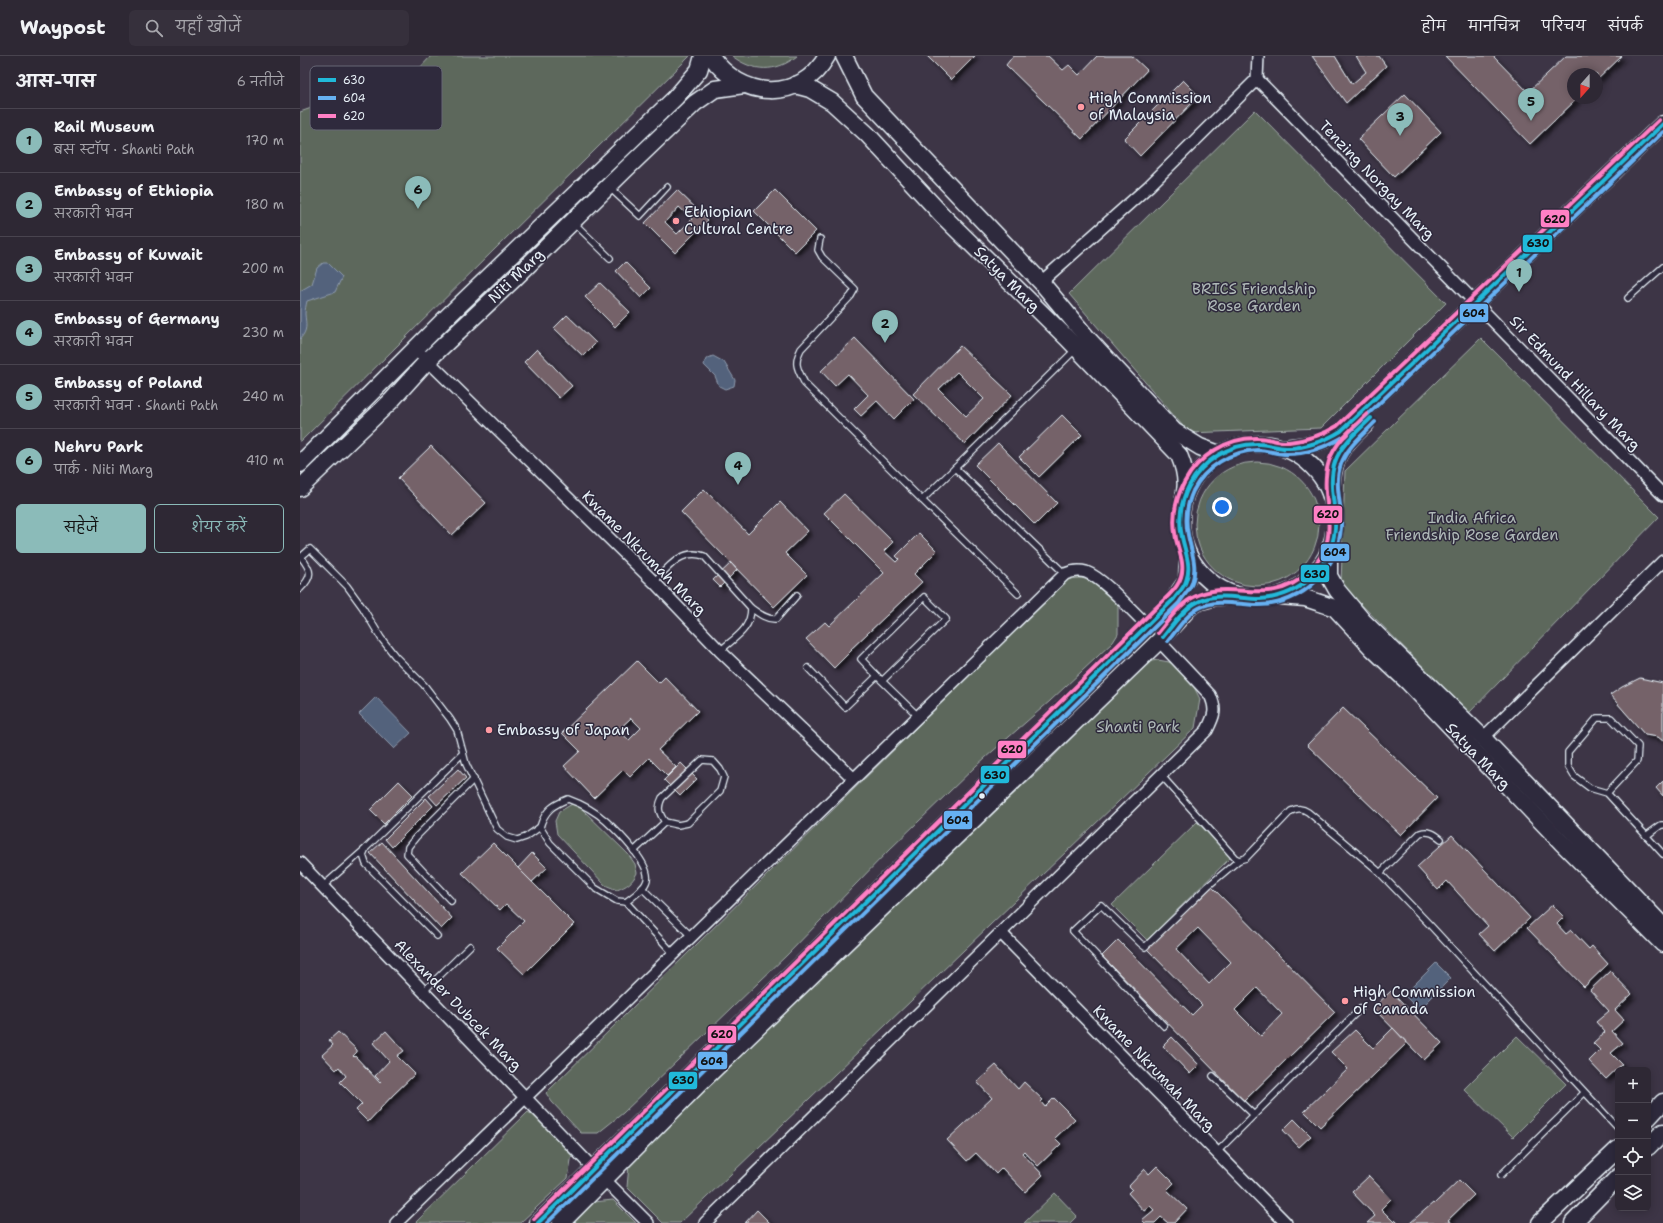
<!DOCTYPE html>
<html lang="hi">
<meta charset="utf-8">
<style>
:root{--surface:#2e2834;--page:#36303c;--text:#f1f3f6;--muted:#a7a6ac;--line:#49444f;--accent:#8bbbb9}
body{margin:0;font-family:"Shantell Sans","Playpen Sans Deva",sans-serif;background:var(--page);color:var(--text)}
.controls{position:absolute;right:12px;bottom:12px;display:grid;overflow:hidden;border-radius:6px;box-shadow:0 2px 10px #0003}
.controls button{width:36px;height:36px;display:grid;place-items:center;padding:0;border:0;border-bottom:1px solid var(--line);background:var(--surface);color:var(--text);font:20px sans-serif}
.compass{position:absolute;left:1267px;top:12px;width:36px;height:36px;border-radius:50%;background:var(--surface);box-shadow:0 2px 10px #0003;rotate:201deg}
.you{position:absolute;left:922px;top:451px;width:14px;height:14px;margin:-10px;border:3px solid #fff;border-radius:50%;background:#1a73e8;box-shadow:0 0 0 6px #1a73e833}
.badge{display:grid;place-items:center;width:26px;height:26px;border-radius:50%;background:var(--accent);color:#111;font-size:13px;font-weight:700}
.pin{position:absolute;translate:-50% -33px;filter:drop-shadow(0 1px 2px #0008)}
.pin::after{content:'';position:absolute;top:21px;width:14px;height:12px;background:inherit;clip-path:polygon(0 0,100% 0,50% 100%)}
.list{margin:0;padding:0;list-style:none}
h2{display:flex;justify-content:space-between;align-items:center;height:52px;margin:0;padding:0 16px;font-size:17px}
h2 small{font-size:13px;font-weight:400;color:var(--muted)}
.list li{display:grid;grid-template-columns:26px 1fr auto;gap:12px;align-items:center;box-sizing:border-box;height:64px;padding:0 16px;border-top:1px solid var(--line)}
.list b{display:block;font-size:15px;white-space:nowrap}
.list p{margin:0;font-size:13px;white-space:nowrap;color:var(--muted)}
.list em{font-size:13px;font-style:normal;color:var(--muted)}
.actions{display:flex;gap:8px;padding:12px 16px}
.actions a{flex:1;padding:9px 0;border:1px solid var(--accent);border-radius:6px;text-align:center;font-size:14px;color:var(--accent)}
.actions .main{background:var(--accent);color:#111}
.icon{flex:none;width:22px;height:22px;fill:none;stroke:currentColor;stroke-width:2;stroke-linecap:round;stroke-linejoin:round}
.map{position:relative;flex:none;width:1363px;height:1167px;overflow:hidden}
header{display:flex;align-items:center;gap:24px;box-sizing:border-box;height:56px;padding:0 20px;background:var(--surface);border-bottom:1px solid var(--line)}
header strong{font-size:19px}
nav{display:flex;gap:22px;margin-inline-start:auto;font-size:14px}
.search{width:280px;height:36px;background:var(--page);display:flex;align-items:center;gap:10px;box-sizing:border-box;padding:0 14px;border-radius:6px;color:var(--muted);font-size:15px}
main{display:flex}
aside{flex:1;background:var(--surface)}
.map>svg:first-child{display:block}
.green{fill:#5d675b;stroke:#a2acaa}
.water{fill:#52627c;stroke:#8e9bae}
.building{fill:#756269;stroke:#e8f1f8;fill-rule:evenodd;filter:url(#shadow)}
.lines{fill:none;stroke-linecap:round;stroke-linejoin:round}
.lane-casing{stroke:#e8f1f8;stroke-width:8}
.street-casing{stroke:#e8f1f8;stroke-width:14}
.secondary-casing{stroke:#e8f1f8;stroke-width:19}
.lane{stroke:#2f2a3d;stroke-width:5.5}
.street{stroke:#2f2a3d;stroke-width:11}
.secondary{stroke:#2f2a3d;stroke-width:16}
.bus-1-casing{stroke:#2f2a3d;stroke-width:7}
.bus-2-casing{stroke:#2f2a3d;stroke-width:7}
.bus-3-casing{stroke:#2f2a3d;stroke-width:7}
.bus-1{stroke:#20b9da;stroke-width:4}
.bus-2{stroke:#66b1f2;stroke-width:4}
.bus-3{stroke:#ff80c5;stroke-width:4}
.poi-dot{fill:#ff9aa2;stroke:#2f2a3d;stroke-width:1.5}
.bus-dot{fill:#e8f1f8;stroke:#2f2a3d;stroke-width:1.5}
.labels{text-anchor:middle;stroke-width:3;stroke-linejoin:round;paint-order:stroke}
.poi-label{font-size:15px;fill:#e8f1f8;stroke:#2f2a3d;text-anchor:start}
.street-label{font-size:15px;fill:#e8f1f8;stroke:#2f2a3d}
.park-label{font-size:15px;fill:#b0bab9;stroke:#2f2a3d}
.key{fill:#2f2a3d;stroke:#666675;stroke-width:1}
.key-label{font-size:11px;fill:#e8f1f8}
.line-badge{stroke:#2f2a3d;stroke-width:1.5}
.pale-badge-label{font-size:11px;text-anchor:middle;font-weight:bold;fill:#111}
</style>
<header>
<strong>Waypost</strong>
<div class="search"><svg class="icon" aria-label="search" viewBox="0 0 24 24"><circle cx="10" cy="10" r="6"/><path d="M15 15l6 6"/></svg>यहाँ खोजें</div>
<nav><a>होम</a><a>मानचित्र</a><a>परिचय</a><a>संपर्क</a></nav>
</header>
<main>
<aside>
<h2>आस-पास<small>6 नतीजे</small></h2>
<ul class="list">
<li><span class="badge">1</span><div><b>Rail Museum</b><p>बस स्टॉप · Shanti Path</p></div><em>170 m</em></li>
<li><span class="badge">2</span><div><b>Embassy of Ethiopia</b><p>सरकारी भवन</p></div><em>180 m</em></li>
<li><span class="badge">3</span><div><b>Embassy of Kuwait</b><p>सरकारी भवन</p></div><em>200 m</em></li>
<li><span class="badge">4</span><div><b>Embassy of Germany</b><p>सरकारी भवन</p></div><em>230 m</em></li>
<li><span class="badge">5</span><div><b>Embassy of Poland</b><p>सरकारी भवन · Shanti Path</p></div><em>240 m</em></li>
<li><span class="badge">6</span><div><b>Nehru Park</b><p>पार्क · Niti Marg</p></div><em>410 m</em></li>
</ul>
<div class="actions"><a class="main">सहेजें</a><a>शेयर करें</a></div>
</aside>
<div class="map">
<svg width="1363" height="1167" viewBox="0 0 1363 1167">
<defs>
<filter id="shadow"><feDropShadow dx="3.5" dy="3.5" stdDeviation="2" flood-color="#0009"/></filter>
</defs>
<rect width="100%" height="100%" fill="#3d3546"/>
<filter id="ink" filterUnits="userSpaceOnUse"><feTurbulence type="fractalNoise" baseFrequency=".025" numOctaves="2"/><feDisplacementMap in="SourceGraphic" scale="8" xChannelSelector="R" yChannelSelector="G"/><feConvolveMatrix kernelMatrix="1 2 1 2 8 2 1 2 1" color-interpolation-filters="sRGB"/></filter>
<g filter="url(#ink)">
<g class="green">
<polygon points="131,0 390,0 0,386 0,56 117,15"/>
<path d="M432 0H497C476 17 453 16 432 0Z"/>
<polygon points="955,54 1146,247 1021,372 889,377 769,238"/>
<polygon points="1181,282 1359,461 1169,657 1041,528 1045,415"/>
<circle cx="957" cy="468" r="62"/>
<polygon points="768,522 782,522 804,531 818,548 818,578 813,586 750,645 677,709 589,794 487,899 323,1057 298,1077 281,1077 252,1046 246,1037"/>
<polygon points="858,604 869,606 887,617 900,643 895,672 380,1167 363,1167 327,1131 329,1109 642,804 746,708 846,606"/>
<path d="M272 748 280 751 328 798 335 808 337 817C332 827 327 830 317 834L305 829 257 778 255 765 259 756Z"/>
<polygon points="897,766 931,801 847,884 812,849"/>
<polygon points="1217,980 1266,1028 1213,1081 1164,1033"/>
<polygon points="228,1056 237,1062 272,1098 268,1122 220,1167 115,1167"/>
<polygon points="755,1137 777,1160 770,1167 724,1167"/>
<polygon points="313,1144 336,1167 271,1167 294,1146"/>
</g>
<g class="water">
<path d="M23 207H28L42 221 35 236 7 245C6 249 5 254 5 258 6 269 8 274 0 283V235L12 228 17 212Z"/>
<polygon points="413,300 424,306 435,324 434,330 425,333 419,330 415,320 404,309 406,303"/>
<polygon points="76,641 111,677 94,693 59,658"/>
<polygon points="1136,907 1151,922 1119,954 1104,939"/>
</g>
<g class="building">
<polygon points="627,0 675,0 651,24"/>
<polygon points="713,0 748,0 763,14 769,9 779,19 797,0 832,0 847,14 782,83 706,9"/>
<polygon points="1012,0 1035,0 1052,28 1066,16 1056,0 1079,0 1086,10 1046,47"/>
<polygon points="1145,0 1193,0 1228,36 1266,0 1322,0 1297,24 1297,18 1273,18 1273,42 1278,42 1230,88"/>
<polygon points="883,24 899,40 840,100 824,83"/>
<polygon points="1105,38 1141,76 1094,121 1058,83"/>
<path d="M377 134 408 164 375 197 345 167ZM379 151 392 163 377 178 365 166Z"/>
<polygon points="475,134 516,175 495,196 454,155"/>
<polygon points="325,206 351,232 341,242 316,215"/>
<polygon points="300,227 330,256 315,271 285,241"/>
<polygon points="267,259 296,287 283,300 254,272"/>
<polygon points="555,282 614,343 594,363 577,345 561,360 554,353 568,339 548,318 535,330 521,315"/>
<path d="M660 290 712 339 665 388 613 338ZM657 316 684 343 666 360 639 333Z"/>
<polygon points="237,293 272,330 259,342 224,306"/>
<polygon points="762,359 782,379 739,421 719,401"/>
<polygon points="698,387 757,447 735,469 675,409"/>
<polygon points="131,390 186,447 152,479 98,422"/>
<polygon points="404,433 448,478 480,446 508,475 485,497 507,519 474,551 381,456"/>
<polygon points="544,438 593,486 584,495 596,506 599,503 596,500 619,477 637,495 614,518 622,526 551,593 552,594 534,612 506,583 525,566 529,570 584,517 524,457"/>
<polygon points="431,507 437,514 420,531 413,524"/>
<path d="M337 605 359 627 365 621 398 655 358 694 376 711 367 720 349 702 330 721 323 714 294 742 264 710 280 695 262 677ZM331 662 341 672 329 684 318 674Z"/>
<polygon points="1340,622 1363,627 1363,685 1358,681 1345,679 1310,639 1322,631"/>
<polygon points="1043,652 1137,742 1101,779 1007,689"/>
<polygon points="381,707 397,723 380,740 364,724"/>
<polygon points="158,713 166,722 137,749 129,740"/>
<polygon points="99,725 113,739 84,768 70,754"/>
<polygon points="1363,725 1363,740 1356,732"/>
<polygon points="126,742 133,750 92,791 85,783"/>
<polygon points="1152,779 1230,862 1195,895 1179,878 1188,870 1147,825 1138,834 1117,811"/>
<polygon points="82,786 152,862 141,873 70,797"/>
<polygon points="193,787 274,868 224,918 197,892 224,865 206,848 200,854 162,817"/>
<polygon points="232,797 247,812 232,826 218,812"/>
<path d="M912 831 1035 956 944 1045 802 900 818 884 892 959 902 949 847 893ZM898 872 931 906 909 928 876 893ZM957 932 982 958 961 980 935 954Z"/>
<polygon points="1252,849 1264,861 1257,868 1266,878 1271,874 1289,893 1292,890 1308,908 1284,931 1227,872"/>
<polygon points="1310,915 1332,938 1315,954 1324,964 1312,975 1323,987 1311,997 1322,1008 1306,1023 1289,1005 1300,994 1293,987 1305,976 1296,966 1309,955 1290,934"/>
<polygon points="1091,935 1142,987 1124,1004 1073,952"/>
<polygon points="1093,972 1107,987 1020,1071 1004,1055 1048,1013 1031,996 1055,974 1073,992"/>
<polygon points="86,975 104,995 97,1000 115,1018 93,1039 68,1066 56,1054 62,1048 40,1026 46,1020 39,1011 36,1014 22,999 33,989 29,984 38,976 57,994 57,996 53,1000 54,1001 55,1000 80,1027 81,1026 75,1020 89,1005 73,987"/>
<polygon points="872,981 899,1009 890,1018 863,990"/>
<polygon points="696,1009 718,1033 724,1026 743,1044 741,1046 745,1051 754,1042 775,1063 755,1082 761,1088 738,1110 724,1095 722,1097 743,1119 725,1136 702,1112 696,1118 676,1097 667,1105 647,1084 692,1042 677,1026"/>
<polygon points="994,1063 1011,1080 999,1091 983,1074"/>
<polygon points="857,1110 874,1127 867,1134 887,1153 874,1167 868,1167 861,1161 855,1167 845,1167 842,1164 854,1154 850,1150 844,1155 828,1137 832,1133 829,1130 845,1113 849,1118"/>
<polygon points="1069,1120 1091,1143 1081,1153 1094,1166 1095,1164 1098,1167 1067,1167 1075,1160 1052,1136"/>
<polygon points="1159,1124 1174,1139 1148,1164 1152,1167 1110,1167 1133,1147 1134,1148"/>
<polygon points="457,1154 470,1167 445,1167"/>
</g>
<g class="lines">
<defs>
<g id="lane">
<polyline points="310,132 340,160 367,131"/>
<polyline points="273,166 310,202"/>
<path d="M520 183 518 194 522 201 555 233 551 240 501 293C493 309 498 313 505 328L622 444"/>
<polyline points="1328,242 1363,211"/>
<polyline points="655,412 776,293"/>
<path d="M354 526C368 511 382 492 404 500L451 552C451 574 435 581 420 595"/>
<path d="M0 533C13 520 12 515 1 501L10 493 47 530 63 552 81 582 95 600 124 629 150 663 157 674 166 708 197 773 207 781 217 784 226 781 240 771"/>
<polyline points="718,538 622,444 655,412 765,518"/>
<path d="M451 552C458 557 467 564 476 563L497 539"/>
<polyline points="508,612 545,651 577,620"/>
<polyline points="582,625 561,603 624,541 646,563 582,625 618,660"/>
<path d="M402 704 413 705 420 713 424 721 420 735 388 767 378 769 365 766C359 757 357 752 362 742Z"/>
<path d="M861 719 935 802 939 804 946 802 991 755C998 752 1002 752 1008 756L1076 813 1130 869 1318 1072"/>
<polyline points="1307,737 1337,705 1338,690 1311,662 1297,662 1268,696 1268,710 1274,720 1290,732 1307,737 1363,798"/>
<path d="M268 743C282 748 295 755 306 765 317 775 351 808 347 824 345 833 332 841 326 846L317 845 295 832 250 787 240 771C245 754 253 749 268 743Z"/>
<polyline points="1346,780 1361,769 1363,769"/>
<polyline points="334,795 365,766"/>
<path d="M1080 817 1120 777C1129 774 1135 778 1141 783"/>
<polyline points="22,831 64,794"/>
<polyline points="342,832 391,880"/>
<polyline points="151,845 107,798 108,791 116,781 174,723"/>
<polyline points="326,846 373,897"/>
<polyline points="137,880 66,808 63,799 66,792 163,697"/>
<polyline points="124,935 170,890"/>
<polyline points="864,970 773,875 801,849 840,887 845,891 908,830 939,804"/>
<polyline points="913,1020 954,1059"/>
<polyline points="917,1096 1060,953"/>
<polyline points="1201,1119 1284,1037"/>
</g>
<g id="street">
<polyline points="957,23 1363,439"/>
<polyline points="741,226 849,130 957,23 958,0"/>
<polyline points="122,299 354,526 420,595 553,722"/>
<polyline points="1183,682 1363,505"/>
<polyline points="0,807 293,1112"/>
<polyline points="701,877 986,1167"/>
<polyline points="304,1123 348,1167"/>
<path d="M96 1167 765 518C772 515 779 514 786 516 803 522 833 556 847 569"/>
<path d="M405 1167 907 674C914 660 917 654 910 639L859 585"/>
</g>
<g id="secondary">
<path d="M411 0C440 43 500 48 527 0"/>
<polyline points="544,0 564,40 741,226 790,285 874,375 900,391 919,398"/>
<path d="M495 29 510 33 532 46 567 78 643 160 767 282 879 399C885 413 888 426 884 441"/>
<circle cx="958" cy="465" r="77"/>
<path d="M984 392C1006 389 1022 388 1041 375L1363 68"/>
<polyline points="0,408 147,261 375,42 399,14 403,0"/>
<polyline points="0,432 91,345 128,304 213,224 325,114 395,47 415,33 444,29"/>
<path d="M1031 441C1032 403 1038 393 1066 368"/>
<polyline points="1032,487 1029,505 1029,520 1037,534 1063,565 1183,682 1363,870"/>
<polyline points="979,540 1005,542 1035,552 1073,593 1108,626 1261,786 1363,888"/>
<polyline points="1348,1062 1363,1046"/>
<polyline points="1348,1091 1363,1076"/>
<polyline points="238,1167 874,543 887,524 888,500"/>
<polyline points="261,1167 399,1028 859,585 888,553 894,548 901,545 916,541 937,540"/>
<polyline points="1240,1167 1318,1093"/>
<polyline points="1273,1167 1318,1121"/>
</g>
</defs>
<use href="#lane" class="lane-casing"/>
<use href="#street" class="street-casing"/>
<use href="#secondary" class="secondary-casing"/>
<use href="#lane" class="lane"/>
<use href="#street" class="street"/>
<use href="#secondary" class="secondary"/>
<defs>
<g id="bus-1">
<path d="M863 581C872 570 881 556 894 548 915 535 937 543 960 543 979 542 998 534 1012 521 1029 505 1037 481 1035 458 1033 440 1029 423 1035 406 1041 388 1058 375 1071 362"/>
<path d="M238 1167 874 543C878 537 884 532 886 525 892 510 885 496 882 481 878 464 881 445 889 430 902 405 930 387 959 388 968 388 977 392 986 392 1003 393 1027 384 1041 375L1363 68"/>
</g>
<g id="bus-2">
<path d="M868 585C877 574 886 559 899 552 918 542 938 549 959 549 980 549 1001 540 1016 525 1035 507 1043 482 1041 456 1039 440 1035 424 1041 408 1047 391 1063 379 1075 366"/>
<path d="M247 1167 879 547C883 540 889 535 892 527 898 510 891 495 888 479 885 464 887 448 893 435 905 411 931 395 957 394 967 394 977 398 987 398 1007 398 1028 390 1045 380L1363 76"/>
</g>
<g id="bus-3">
<path d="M858 577C868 565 878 550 892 542 931 520 968 554 1007 517 1048 480 1016 445 1029 405 1036 385 1053 372 1067 358"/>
<path d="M234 1163 869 539C874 534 879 528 881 521 885 508 879 496 876 483 872 464 875 444 884 427 898 400 928 381 958 382 969 382 978 387 989 386 1006 384 1023 379 1037 370L1359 64"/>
</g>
</defs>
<use href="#bus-1" class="bus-1-casing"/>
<use href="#bus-2" class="bus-2-casing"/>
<use href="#bus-3" class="bus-3-casing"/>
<use href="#bus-1" class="bus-1"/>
<use href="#bus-2" class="bus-2"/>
<use href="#bus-3" class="bus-3"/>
</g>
</g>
<g class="poi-dot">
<circle cx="781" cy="51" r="4"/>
<circle cx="376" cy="165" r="4"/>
<circle cx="189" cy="674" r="4"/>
<circle cx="1045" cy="945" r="4"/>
</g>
<circle class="bus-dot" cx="682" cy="740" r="3.5"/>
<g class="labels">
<g class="poi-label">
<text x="789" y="47">High Commission<tspan x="789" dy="17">of Malaysia</tspan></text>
<text x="384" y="161">Ethiopian<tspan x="384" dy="17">Cultural Centre</tspan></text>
<text x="197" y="679">Embassy of Japan</text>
<text x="1053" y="941">High Commission<tspan x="1053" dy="17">of Canada</tspan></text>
</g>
<g class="street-label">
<text transform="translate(1077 124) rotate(46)" y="5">Tenzing Norgay Marg</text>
<text transform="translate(216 220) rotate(-44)" y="5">Niti Marg</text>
<text transform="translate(707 223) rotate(45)" y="5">Satya Marg</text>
<text transform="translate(1275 327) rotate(46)" y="5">Sir Edmund Hillary Marg</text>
<text transform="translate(344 497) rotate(45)" y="5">Kwame Nkrumah Marg</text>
<text transform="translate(1178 700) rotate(46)" y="5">Satya Marg</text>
<text transform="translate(158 949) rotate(46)" y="5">Alexander Dubcek Marg</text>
<text transform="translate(854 1012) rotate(46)" y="5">Kwame Nkrumah Marg</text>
</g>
<g class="park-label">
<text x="954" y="238">BRICS Friendship<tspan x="954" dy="17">Rose Garden</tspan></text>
<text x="1172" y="467">India Africa<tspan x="1172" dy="17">Friendship Rose Garden</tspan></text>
<text x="838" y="676">Shanti Park</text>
</g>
</g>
<rect x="10" y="10" width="132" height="64" rx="6" class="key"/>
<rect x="18" y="22" width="18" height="4" fill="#20b9da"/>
<rect x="18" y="40" width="18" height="4" fill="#66b1f2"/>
<rect x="18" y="58" width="18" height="4" fill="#ff80c5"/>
<g class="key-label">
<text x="43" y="28">630</text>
<text x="43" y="46">604</text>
<text x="43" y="64">620</text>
</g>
<g class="line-badge">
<rect x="1240" y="153" width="30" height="19" rx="4" fill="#ff80c5"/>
<rect x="1222" y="178" width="31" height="19" rx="4" fill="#20b9da"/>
<rect x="1159" y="247" width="30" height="20" rx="4" fill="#66b1f2"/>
<rect x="1013" y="449" width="30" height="19" rx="4" fill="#ff80c5"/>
<rect x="1020" y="487" width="30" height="19" rx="4" fill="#66b1f2"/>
<rect x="1000" y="508" width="30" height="19" rx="4" fill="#20b9da"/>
<rect x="697" y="684" width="30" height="19" rx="4" fill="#ff80c5"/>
<rect x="680" y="709" width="30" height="19" rx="4" fill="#20b9da"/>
<rect x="643" y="754" width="30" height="20" rx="4" fill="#66b1f2"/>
<rect x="407" y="969" width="30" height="19" rx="4" fill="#ff80c5"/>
<rect x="397" y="995" width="31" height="19" rx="4" fill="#66b1f2"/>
<rect x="368" y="1015" width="30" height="19" rx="4" fill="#20b9da"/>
</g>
<g class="pale-badge-label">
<text x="1255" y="167">620</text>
<text x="1238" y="191">630</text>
<text x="1174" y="261">604</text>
<text x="1028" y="462">620</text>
<text x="1035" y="500">604</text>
<text x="1015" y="522">630</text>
<text x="712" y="697">620</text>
<text x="695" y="723">630</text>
<text x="658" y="768">604</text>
<text x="422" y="982">620</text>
<text x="412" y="1009">604</text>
<text x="383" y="1028">630</text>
</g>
</svg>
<div class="controls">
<button>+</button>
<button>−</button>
<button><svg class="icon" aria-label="locate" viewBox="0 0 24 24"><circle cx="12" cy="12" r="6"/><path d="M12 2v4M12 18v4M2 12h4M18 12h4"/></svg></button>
<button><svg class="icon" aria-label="layers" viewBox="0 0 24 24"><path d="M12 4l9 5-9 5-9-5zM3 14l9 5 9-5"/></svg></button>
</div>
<svg class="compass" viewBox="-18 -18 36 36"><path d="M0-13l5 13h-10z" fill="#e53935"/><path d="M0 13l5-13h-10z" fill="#a7a6ac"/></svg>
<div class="you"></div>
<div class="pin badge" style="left:1219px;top:236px">1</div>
<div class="pin badge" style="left:585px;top:287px">2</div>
<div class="pin badge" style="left:1100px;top:80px">3</div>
<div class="pin badge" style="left:438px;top:429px">4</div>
<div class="pin badge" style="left:1231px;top:65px">5</div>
<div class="pin badge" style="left:118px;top:153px">6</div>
</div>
</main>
